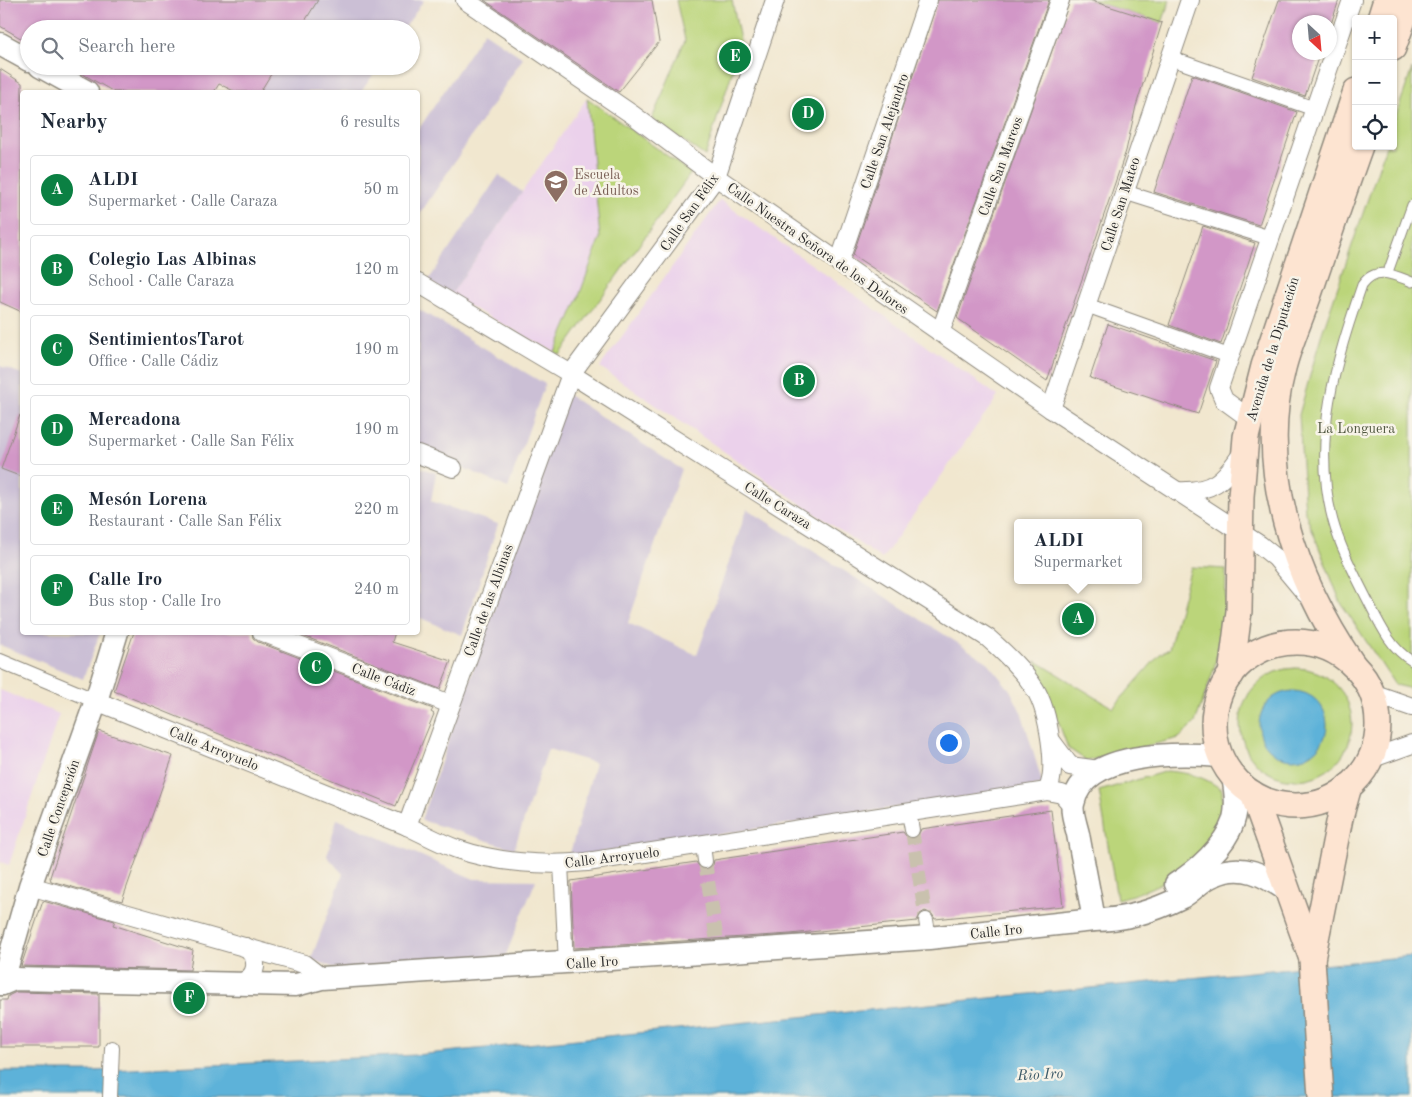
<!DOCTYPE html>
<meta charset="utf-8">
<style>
:root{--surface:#fff;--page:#f6f6f7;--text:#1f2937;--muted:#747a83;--line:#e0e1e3;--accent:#0b8043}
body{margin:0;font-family:"Old Standard TT",serif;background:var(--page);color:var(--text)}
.controls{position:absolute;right:15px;top:15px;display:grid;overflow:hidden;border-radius:5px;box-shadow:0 1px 4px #0004}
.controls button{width:45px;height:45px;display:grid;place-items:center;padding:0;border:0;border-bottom:1px solid var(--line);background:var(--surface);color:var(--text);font:25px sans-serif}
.compass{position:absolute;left:1292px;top:15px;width:45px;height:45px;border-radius:50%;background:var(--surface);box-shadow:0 1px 4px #0004;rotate:154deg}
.you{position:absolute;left:948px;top:742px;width:18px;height:18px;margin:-12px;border:4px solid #fff;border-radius:50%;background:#1a73e8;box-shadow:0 0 0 8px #1a73e833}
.badge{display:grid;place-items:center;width:32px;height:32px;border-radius:50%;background:var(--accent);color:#fff;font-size:16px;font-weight:700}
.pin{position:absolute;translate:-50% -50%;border:2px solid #fff;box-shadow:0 1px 5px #0006}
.popup{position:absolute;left:1014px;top:519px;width:128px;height:65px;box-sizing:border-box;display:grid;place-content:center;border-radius:5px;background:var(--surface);filter:drop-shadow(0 1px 4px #0005);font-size:16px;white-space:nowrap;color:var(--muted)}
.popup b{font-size:19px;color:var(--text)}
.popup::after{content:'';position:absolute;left:50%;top:100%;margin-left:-10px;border:10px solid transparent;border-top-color:var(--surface)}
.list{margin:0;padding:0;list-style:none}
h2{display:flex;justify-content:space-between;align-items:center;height:65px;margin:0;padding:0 20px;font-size:21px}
h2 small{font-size:16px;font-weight:400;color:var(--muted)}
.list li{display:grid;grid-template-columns:32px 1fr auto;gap:15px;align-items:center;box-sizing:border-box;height:70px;margin:0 10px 10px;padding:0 10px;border:1px solid var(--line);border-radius:5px}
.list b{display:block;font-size:19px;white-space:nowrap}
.list p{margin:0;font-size:16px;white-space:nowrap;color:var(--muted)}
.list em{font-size:16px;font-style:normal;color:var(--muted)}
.icon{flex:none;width:28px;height:28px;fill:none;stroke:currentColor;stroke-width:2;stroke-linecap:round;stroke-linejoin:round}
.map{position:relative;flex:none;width:1412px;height:1097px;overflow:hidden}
.search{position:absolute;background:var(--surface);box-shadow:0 1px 4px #0004;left:20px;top:20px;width:400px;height:55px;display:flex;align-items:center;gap:12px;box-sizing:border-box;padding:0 18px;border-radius:28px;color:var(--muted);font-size:19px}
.panel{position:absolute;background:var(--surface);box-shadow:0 1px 4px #0004;left:20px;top:90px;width:400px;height:545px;border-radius:5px}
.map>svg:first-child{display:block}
.built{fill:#ebd1eb}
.industrial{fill:#cbbfd5}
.green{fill:#bbd57a;stroke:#738052}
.water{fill:#5db2d9;stroke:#446e82}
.building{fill:#d297c7}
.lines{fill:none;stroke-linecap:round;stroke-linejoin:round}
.pedestrian-tunnel{stroke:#c9c1ae;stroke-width:14;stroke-dasharray:14 7;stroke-linecap:butt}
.service-casing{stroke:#8e897d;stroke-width:11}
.pedestrian-casing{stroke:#8e897d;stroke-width:16}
.minor-casing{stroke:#8e897d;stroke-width:20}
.tertiary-casing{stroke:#8e897d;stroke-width:25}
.secondary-casing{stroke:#8e897d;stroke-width:28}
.service{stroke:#fff;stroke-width:9}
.pedestrian{stroke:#fff;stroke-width:14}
.minor{stroke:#fff;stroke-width:18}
.tertiary{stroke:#fff;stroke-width:22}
.secondary{stroke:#fde4d1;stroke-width:25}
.labels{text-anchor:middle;stroke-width:5;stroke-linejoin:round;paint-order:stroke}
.street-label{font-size:14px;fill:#2b2b2b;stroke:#f7f3e8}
.education-label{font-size:14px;fill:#785e54;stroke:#f7f3e8;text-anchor:start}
.park-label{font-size:14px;fill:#4f563f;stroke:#f7f3e8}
.water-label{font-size:15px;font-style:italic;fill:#3c5a68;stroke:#f7f3e8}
</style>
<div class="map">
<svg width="1412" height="1097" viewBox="0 0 1412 1097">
<rect width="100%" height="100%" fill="#f7f3e8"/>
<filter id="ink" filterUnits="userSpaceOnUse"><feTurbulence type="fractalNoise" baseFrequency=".02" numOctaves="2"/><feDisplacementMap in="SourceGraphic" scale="10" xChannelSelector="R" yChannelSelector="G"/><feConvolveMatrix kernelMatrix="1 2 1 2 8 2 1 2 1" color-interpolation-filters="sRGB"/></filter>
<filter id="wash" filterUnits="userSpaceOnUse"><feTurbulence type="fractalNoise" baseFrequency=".0096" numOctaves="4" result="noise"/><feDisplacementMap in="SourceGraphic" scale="20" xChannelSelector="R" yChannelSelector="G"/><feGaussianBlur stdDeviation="1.12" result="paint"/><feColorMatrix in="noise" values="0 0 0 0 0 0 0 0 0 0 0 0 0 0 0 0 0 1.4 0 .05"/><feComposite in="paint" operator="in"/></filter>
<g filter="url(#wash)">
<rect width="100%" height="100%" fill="#f1e7cf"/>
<g class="built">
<polygon points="587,98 600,238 578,299 555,352 450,296"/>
<polygon points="720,200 998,396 882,559 600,367"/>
<polygon points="0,690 59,714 9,865 0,862"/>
</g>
<g class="industrial">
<polygon points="316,0 424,0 404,29 298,29"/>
<polygon points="484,32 523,58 418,217 418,130"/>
<polygon points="276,66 379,66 361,92 260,92"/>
<polygon points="499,175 522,192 450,296 428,281"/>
<polygon points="418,309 545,384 508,488 418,447"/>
<polygon points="0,366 22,374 22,632 100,633 83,679 0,645"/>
<polygon points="568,395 681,469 628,623 697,655 747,509 986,661 1010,690 1022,714 1043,785 569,857 595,763 548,749 514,849 421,820"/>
<polygon points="418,467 436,473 431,501 498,524 462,635 418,617"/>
<polygon points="337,819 474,879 536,880 501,967 340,970 311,959 343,874 327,856"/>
</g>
<g class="green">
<polygon points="676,0 732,0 741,45 705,156 652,119 685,40"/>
<polygon points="1089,0 1170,0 1162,23"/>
<polygon points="1412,69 1412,689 1395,685 1341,603 1305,512 1299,415 1321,336 1386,146 1393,146 1393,124"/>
<polygon points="587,98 691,173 560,355 555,352 578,299 600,238"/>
<polygon points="1191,567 1226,569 1225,615 1214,669 1195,723 1179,738 1087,761 1068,748 1036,661 1113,708 1160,654 1169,649"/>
<circle cx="1296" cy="724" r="56"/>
<path d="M1167 771C1189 773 1204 776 1222 790 1222 798 1224 809 1223 817 1214 860 1156 891 1117 899L1099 791Z"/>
</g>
<g class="water">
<circle cx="1293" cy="725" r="34"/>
<polygon points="1412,956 1412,1097 0,1097 0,1071 91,1071 416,1055"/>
</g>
<g id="blocks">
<g class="building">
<polygon points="0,0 318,0 300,29 29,29 29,43 0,26"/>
<polygon points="484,0 652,0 659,42 619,92"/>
<polygon points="938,0 1049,0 937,311 853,255"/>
<polygon points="1070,0 1089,0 1162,23 1136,106 1126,151 1047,381 957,318"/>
<polygon points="1279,0 1339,0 1330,27 1330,22 1300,22 1300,52 1320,52 1305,96 1252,77"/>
<polygon points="69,66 276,66 260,92 236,92 219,84 214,92 114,92"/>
<polygon points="0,69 22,83 22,312 0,302"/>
<polygon points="1192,75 1297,112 1259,225 1154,192"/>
<polygon points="1203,226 1255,243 1221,344 1169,325"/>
<polygon points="1108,324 1216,361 1198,414 1090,378"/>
<polygon points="20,415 22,416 22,477 1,469"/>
<polygon points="134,632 252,632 253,638 258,642 433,709 431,712 434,714 396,806 114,691"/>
<polygon points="293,632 395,632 392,642 451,661 440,689"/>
<polygon points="99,731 173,756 122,901 51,881 50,877"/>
<polygon points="1051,810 1063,906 935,919 932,914 925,911 920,914 917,921 790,934 574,948 571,881 696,862 701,869 707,870 713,865 714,860 903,832 906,836 913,839 918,836 921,829"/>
<polygon points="43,901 115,921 113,925 193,950 190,970 21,966"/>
<polygon points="16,992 99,994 99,1047 0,1047 0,1000 7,1000 8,996"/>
</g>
</g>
</g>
<g filter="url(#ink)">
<use href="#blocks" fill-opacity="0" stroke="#8e897d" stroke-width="1"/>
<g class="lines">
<g class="pedestrian-tunnel">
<polyline points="912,830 926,920"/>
<polyline points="705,861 717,942"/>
</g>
<defs>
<g id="service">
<polyline points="1388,272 1412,205"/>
<path d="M1412 282C1394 275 1376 265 1362 285 1336 361 1311 440 1333 521 1340 547 1354 573 1366 597 1378 620 1389 648 1412 661"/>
</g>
<g id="pedestrian">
<polyline points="1170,58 1315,109"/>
<polyline points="1124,192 1270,238"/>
<polyline points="1086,305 1229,356"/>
<polyline points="0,661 96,701"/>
<polyline points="909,813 912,830"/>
<polyline points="703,845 705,861"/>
<polyline points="561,864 566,964"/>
<polyline points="926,920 929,938"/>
<polyline points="110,1097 112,1048"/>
</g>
<g id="minor">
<polyline points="465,0 633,115 716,177 1051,409 1260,545 1276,558 1306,594"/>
<polyline points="839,263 928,0"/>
<path d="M418 283 571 374 988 638C1006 654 1022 669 1035 689 1048 710 1059 770 1047 791"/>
<polyline points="940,333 1060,0"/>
<polyline points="1051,409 1190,0"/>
<polyline points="1250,419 1224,400 1219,388 1352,0"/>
<polyline points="418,454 453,468"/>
<path d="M1176 491C1212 493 1224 481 1243 452"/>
<polyline points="262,632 450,704"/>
<polyline points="1372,693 1412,707"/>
<path d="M96 701 407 826C424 834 440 843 457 849 497 863 545 866 587 862L1047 791 1062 794 1072 805"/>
<polyline points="1052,742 1070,766 1099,770"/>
<polyline points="1370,759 1412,744"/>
<polyline points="407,826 571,374 716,177 775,0"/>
<polyline points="30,886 304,964 322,978"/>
<path d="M239 983C258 978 260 959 246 947"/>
</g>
<g id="tertiary">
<polyline points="0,44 29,60"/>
<polyline points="40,66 87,92"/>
<path d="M1176 884C1197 871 1225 846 1233 822 1238 807 1236 792 1233 777"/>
<path d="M1094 920C1089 891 1083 862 1078 834 1076 825 1071 812 1073 804 1083 750 1179 753 1220 756"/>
<path d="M2 984 14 979 296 985 322 978 929 938 1094 920C1126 920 1154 911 1182 897 1193 891 1202 879 1214 875 1243 862 1264 875 1288 891"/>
<polyline points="2,984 30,886 96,701 117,632"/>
</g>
<g id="secondary">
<polyline points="1380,19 1386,0"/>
<polyline points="1393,48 1410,0"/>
<circle cx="1296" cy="724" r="82"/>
<path d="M1353 665C1295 580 1256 471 1283 368 1289 344 1300 320 1308 297 1325 247 1342 196 1360 146"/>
<polyline points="1231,675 1239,611 1241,496 1246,437 1264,366 1356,91"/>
<polyline points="1253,794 1312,959 1321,1097"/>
<polyline points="1312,959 1340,818 1349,786"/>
</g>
</defs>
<use href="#service" class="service-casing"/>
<use href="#pedestrian" class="pedestrian-casing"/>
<use href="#minor" class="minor-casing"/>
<use href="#tertiary" class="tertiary-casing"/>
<use href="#secondary" class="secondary-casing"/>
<use href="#service" class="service"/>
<use href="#pedestrian" class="pedestrian"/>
<use href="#minor" class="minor"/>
<use href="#tertiary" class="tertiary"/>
<use href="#secondary" class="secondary"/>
</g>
</g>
<defs>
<symbol id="school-pin" viewBox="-11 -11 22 30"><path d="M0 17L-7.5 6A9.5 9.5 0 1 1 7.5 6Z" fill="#8d6e63" stroke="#f7f3e8"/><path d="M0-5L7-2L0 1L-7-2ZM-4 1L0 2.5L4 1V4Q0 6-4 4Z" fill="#fff"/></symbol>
</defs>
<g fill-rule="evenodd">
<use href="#school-pin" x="542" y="168" width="28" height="38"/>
</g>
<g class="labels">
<g class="street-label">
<text transform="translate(884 131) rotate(-71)" y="5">Calle San Alejandro</text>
<text transform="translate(1000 166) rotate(-70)" y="5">Calle San Marcos</text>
<text transform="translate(1120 204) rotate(-72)" y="5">Calle San Mateo</text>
<text transform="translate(689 212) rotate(-55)" y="5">Calle San Félix</text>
<text transform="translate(818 248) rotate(35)" y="5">Calle Nuestra Señora de los Dolores</text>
<text transform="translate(1272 349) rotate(-73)" y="5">Avenida de la Diputación</text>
<text transform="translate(778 505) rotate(32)" y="5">Calle Caraza</text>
<text transform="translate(488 600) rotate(-70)" y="5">Calle de las Albinas</text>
<text transform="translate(384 679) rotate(21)" y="5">Calle Cádiz</text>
<text transform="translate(214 748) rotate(22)" y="5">Calle Arroyuelo</text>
<text transform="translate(58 808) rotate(-71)" y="5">Calle Concepción</text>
<text transform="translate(612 857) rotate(-7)" y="5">Calle Arroyuelo</text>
<text transform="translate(996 931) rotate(-6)" y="5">Calle Iro</text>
<text transform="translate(592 962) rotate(-4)" y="5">Calle Iro</text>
</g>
<g class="education-label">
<text x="574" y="179">Escuela<tspan x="574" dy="16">de Adultos</tspan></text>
</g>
<g class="park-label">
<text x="1356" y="433">La Longuera</text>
</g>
<g class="water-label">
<text transform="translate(1040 1074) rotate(-3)" y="5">Rio Iro</text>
</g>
</g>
</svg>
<div class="controls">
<button>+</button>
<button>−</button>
<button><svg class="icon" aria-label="locate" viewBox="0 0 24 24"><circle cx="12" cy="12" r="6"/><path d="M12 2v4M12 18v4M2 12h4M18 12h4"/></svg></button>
</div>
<svg class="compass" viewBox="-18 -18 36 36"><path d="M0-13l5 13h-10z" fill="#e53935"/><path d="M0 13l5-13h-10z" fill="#747a83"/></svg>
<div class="you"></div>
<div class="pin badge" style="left:1078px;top:619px">A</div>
<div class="popup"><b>ALDI</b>Supermarket</div>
<div class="pin badge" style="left:799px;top:381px">B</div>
<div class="pin badge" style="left:316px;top:668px">C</div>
<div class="pin badge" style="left:808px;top:114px">D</div>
<div class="pin badge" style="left:735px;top:57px">E</div>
<div class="pin badge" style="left:189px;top:998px">F</div>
<div class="search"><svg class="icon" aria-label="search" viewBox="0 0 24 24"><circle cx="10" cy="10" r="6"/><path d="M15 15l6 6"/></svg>Search here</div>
<section class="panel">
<h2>Nearby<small>6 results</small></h2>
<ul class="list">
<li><span class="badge">A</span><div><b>ALDI</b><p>Supermarket · Calle Caraza</p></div><em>50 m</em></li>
<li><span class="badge">B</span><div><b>Colegio Las Albinas</b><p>School · Calle Caraza</p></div><em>120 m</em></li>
<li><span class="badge">C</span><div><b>SentimientosTarot</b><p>Office · Calle Cádiz</p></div><em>190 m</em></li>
<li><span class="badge">D</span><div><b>Mercadona</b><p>Supermarket · Calle San Félix</p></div><em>190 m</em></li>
<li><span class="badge">E</span><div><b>Mesón Lorena</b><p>Restaurant · Calle San Félix</p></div><em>220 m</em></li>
<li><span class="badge">F</span><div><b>Calle Iro</b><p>Bus stop · Calle Iro</p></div><em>240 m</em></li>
</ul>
</section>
</div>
